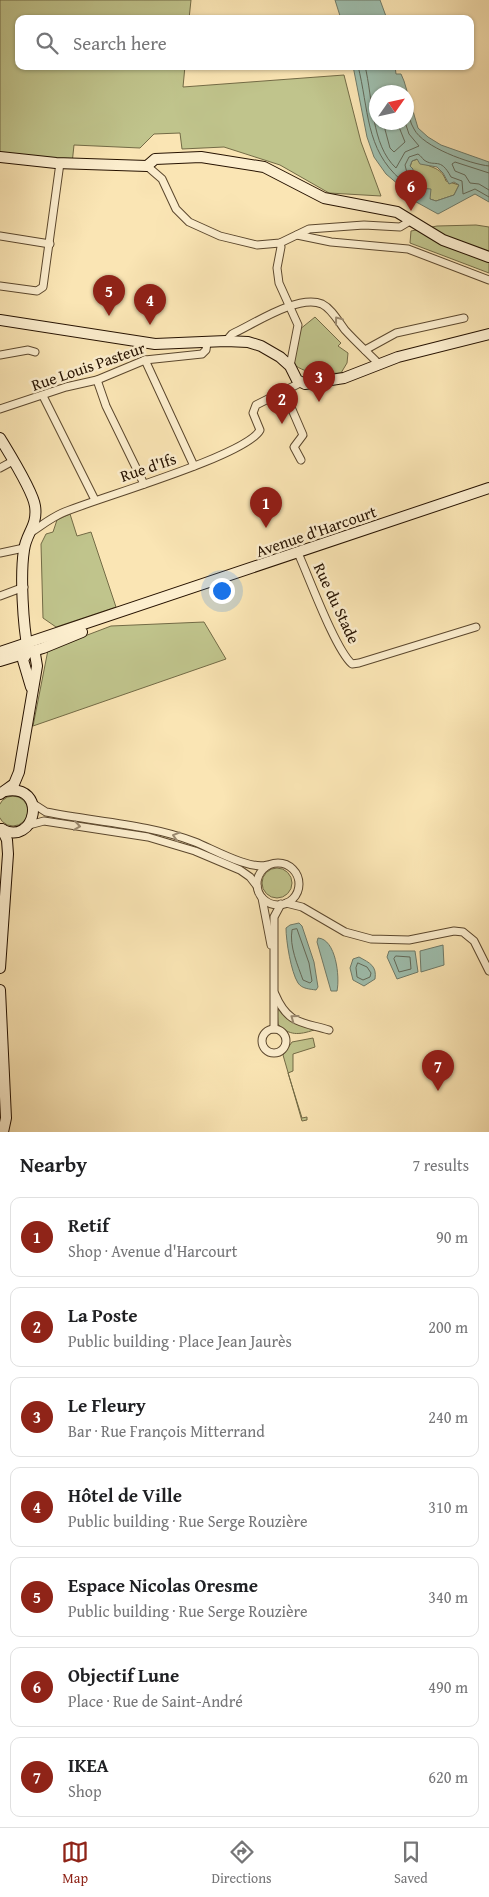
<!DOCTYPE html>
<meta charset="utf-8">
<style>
:root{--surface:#fff;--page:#f2f2f2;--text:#202124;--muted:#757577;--line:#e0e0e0;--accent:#8f2418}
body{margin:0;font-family:"Gentium Book Plus",serif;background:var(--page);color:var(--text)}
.compass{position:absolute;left:369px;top:85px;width:45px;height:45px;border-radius:50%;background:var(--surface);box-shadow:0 1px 4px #0004;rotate:56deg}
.you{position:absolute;left:221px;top:590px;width:18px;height:18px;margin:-12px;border:4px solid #fff;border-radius:50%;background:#1a73e8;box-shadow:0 0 0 8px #1a73e833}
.badge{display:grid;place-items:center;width:32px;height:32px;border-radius:50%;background:var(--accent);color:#fff;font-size:16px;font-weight:700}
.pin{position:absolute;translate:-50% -41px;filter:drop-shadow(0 1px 2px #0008)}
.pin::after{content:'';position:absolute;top:26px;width:18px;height:15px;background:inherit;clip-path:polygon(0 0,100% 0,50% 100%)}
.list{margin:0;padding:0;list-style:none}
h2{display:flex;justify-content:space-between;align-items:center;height:65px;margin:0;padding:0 20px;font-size:21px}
h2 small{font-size:16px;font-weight:400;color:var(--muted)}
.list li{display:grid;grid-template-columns:32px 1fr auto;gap:15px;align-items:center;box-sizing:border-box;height:80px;margin:0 10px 10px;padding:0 10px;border:1px solid var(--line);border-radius:10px}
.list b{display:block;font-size:19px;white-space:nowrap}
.list p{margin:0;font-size:16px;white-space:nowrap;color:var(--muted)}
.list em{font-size:16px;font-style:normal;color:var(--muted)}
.icon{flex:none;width:28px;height:28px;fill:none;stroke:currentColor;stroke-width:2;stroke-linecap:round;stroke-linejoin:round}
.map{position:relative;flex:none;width:489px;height:1132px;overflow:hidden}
.search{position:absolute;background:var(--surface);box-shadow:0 1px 4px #0004;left:15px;right:15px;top:15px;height:55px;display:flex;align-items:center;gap:12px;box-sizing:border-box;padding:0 18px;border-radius:10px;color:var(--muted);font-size:19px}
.sheet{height:695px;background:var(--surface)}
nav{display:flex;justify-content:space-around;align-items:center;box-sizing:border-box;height:70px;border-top:1px solid var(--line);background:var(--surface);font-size:14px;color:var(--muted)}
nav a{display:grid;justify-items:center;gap:2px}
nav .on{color:var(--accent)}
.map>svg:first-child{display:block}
.green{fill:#c0c48c;stroke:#736b46}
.water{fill:#9ebfaf;stroke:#6e7a69;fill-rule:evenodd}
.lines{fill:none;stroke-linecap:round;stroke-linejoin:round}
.shore{stroke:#626858;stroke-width:1}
.street-casing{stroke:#5b472d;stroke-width:9}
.secondary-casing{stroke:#261200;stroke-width:12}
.street{stroke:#fceece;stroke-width:7}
.secondary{stroke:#fceece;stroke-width:10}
.oneway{stroke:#9c8b71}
.labels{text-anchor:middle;stroke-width:5;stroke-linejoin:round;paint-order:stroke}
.street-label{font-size:16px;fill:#261200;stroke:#fceece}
</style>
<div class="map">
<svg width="489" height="1132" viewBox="0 0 489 1132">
<rect width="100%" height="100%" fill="#fae5b4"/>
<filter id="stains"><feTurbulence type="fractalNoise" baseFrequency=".004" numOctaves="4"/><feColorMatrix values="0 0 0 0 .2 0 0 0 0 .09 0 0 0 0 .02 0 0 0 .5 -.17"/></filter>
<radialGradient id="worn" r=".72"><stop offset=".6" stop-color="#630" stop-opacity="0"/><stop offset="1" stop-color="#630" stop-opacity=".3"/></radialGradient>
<g class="green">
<polygon points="0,0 191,0 189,19 19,19 19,66 185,66 183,87 344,75 361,142 381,196 329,193 280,165 224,147 182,149 180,133 154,134 140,148 74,145 72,164 0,157"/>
<path d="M418 159C428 169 441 165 446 181L459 185 454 195 436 201 430 199 425 188H419L418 178 412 175 410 167 412 161Z"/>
<polygon points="476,225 489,227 489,273 410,243 411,231 437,226"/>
<path d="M315 317 341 343 338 346 348 353 347 363 341 373C323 374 308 375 293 364L299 330Z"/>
<polygon points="70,514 77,536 91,532 116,607 56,627 43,618 41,544 46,534 53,532 57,520"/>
<polygon points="204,622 226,659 33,726 48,650 111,626"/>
<circle cx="13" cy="811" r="15"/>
<circle cx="277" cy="883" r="15"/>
<path d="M281 1009 312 1029 314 1030C299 1035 289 1036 278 1024L277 1010Z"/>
<polygon points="313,1038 315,1047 293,1054 293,1071 288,1073 302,1118 307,1117 307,1120 302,1121 283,1055 292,1042"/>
</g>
<g class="water">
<polygon points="335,0 380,0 387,19 341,19"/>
<path d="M353 66H395L396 74H401L404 81 418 128 428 137 441 145 489 162V202L475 194 438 214 409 198 399 185 386 174 374 157 367 137ZM376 92H406V122H376ZM417 159 420 164 437 167 443 173 449 184 454 182 459 185 454 195 436 201 430 199 431 189 419 188 418 178 413 175V169L410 166 412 161Z"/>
<path d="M299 923 302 926 314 962 318 987 316 990C310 989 302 989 298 983 291 972 286 941 286 928L290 925Z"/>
<path d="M318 938C336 939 340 977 337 991H331L317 942Z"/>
<polygon points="443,945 444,965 421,972 420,951"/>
<polygon points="389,951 415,951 418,972 397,979 387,957"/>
<path d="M359 957C370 963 377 966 375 979L364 986 353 980 350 968 353 959Z"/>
</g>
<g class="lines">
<g class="shore">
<path d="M358 66C369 109 365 149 401 180 405 184 407 189 412 190L413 182 408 177 405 165 409 157 418 154C421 156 422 158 424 160 435 168 440 156 451 177L462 181 463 194 475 189 489 197"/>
<path d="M365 66C373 98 371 145 396 168L405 152 419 146 409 134 405 122"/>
<path d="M406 107C409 114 410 123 414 129 423 147 470 164 489 166"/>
<polyline points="383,122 390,148 394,152 405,142 397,122"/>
<polyline points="489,173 455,162 452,164 455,171 465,175 470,183 479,184 489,190"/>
<path d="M297 929 309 963 312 981 310 983 303 980C298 966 289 946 292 930Z"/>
<polygon points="396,956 410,957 411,969 399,972 394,959"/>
<polygon points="358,963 367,967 371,973 370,977 363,980 357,977 356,968"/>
</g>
<defs>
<g id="street">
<polyline points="147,166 162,179 176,209 189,222 220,236 257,245 280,243 309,229 364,225 400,227 410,221"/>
<polyline points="297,235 331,242 408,249 489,280"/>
<polyline points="0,236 50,244"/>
<polyline points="280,243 281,247 277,268 279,283 298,325 290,366"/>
<polyline points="0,286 37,291 43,287 60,163"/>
<path d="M226 341 232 334C254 324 298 294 322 304 332 309 338 321 345 330 355 341 367 352 378 363"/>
<polyline points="365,350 396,333 464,318"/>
<polyline points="0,355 28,350 35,352"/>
<polyline points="145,360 194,466"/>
<polyline points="97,380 106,406 144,484"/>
<polyline points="284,391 303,435 294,447 301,460"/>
<polyline points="43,396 95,500"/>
<polyline points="0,409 66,387 97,380 145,360 202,354 206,350 207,342"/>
<polyline points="0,468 13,461"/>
<path d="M33 531C42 525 51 518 62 513 97 498 246 456 260 430L253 413 256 405 300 383"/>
<polyline points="0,553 24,548"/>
<path d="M298 553C309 577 335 649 352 664L359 663 476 627"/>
<polyline points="0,596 24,587"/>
<path d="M32 803 46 812C96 822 148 824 195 842 213 849 249 870 267 865"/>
<polyline points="29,825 44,821 148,837 195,851 240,870 250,877 257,886"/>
<circle cx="278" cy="884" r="21"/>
<polyline points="262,898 271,945"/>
<polyline points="286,903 302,907 345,932 371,939 409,940 454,931 463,932 474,941 489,971"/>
<path d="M275 994C288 1025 303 1022 329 1030"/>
<polyline points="274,1029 274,917 281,904"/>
<circle cx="274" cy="1041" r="12"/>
</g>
<g id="secondary">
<polyline points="0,157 56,163 147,166 155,159 201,157 264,167 324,198 397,212 443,240 489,257"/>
<polyline points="0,320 155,344 226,341 248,342 261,346 280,357 290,366 297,380 305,384 344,378 398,357 489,334"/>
<path d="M0 438C9 453 33 491 35 506 38 526 26 533 24 550 20 575 23 625 28 650"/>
<polyline points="28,651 23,660 31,687"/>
<polyline points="0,652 489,488"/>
<polyline points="0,661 43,648 82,632"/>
<polyline points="0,794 14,784 19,772 37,666 35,654 28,651"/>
<path d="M1 829C36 848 49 783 5 791"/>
<polyline points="0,968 8,854 7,840 2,829"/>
<polyline points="0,990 6,1118 3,1132"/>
</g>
</defs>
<use href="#street" class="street-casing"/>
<use href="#secondary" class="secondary-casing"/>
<use href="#street" class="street"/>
<use href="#secondary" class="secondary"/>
</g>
<defs><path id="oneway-chevron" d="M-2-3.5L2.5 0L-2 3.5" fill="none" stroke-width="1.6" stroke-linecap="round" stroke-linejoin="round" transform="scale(1.25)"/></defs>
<g class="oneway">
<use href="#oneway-chevron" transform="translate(338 320) rotate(-127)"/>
<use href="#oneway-chevron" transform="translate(77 826) rotate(8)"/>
<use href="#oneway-chevron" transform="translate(176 836) rotate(-164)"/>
<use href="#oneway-chevron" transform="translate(294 1018) rotate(-144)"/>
</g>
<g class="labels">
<g class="street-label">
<text transform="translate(88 366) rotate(-19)" y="6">Rue Louis Pasteur</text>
<text transform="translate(148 467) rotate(-19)" y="6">Rue d'Ifs</text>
<text transform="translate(316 531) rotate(-19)" y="6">Avenue d'Harcourt</text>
<text transform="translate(337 603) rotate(65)" y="6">Rue du Stade</text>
</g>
</g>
<rect width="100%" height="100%" filter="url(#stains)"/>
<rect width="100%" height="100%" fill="url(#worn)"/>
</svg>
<svg class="compass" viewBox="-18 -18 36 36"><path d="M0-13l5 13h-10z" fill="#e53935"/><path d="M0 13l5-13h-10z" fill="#757577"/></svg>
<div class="you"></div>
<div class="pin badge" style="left:266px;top:528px">1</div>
<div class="pin badge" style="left:282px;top:424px">2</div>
<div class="pin badge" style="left:319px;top:402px">3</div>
<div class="pin badge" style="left:150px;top:325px">4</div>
<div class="pin badge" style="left:109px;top:316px">5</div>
<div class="pin badge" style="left:411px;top:211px">6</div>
<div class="pin badge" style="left:438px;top:1091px">7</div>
<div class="search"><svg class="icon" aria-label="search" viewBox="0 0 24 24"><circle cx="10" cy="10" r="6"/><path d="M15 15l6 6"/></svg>Search here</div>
</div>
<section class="sheet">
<h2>Nearby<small>7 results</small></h2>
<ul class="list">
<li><span class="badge">1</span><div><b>Retif</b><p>Shop · Avenue d'Harcourt</p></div><em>90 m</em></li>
<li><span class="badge">2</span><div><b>La Poste</b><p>Public building · Place Jean Jaurès</p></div><em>200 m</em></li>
<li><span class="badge">3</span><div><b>Le Fleury</b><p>Bar · Rue François Mitterrand</p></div><em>240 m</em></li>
<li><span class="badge">4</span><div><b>Hôtel de Ville</b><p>Public building · Rue Serge Rouzière</p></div><em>310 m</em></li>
<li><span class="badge">5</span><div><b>Espace Nicolas Oresme</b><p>Public building · Rue Serge Rouzière</p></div><em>340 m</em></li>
<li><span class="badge">6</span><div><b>Objectif Lune</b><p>Place · Rue de Saint-André</p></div><em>490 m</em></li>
<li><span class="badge">7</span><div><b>IKEA</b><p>Shop</p></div><em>620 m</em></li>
</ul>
</section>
<nav>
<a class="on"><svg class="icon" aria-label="map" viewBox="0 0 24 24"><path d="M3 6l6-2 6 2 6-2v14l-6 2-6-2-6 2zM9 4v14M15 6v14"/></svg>Map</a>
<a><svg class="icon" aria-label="directions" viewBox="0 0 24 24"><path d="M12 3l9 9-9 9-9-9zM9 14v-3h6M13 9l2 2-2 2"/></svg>Directions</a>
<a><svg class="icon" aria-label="saved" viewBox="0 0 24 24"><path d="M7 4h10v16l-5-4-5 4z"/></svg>Saved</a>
</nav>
